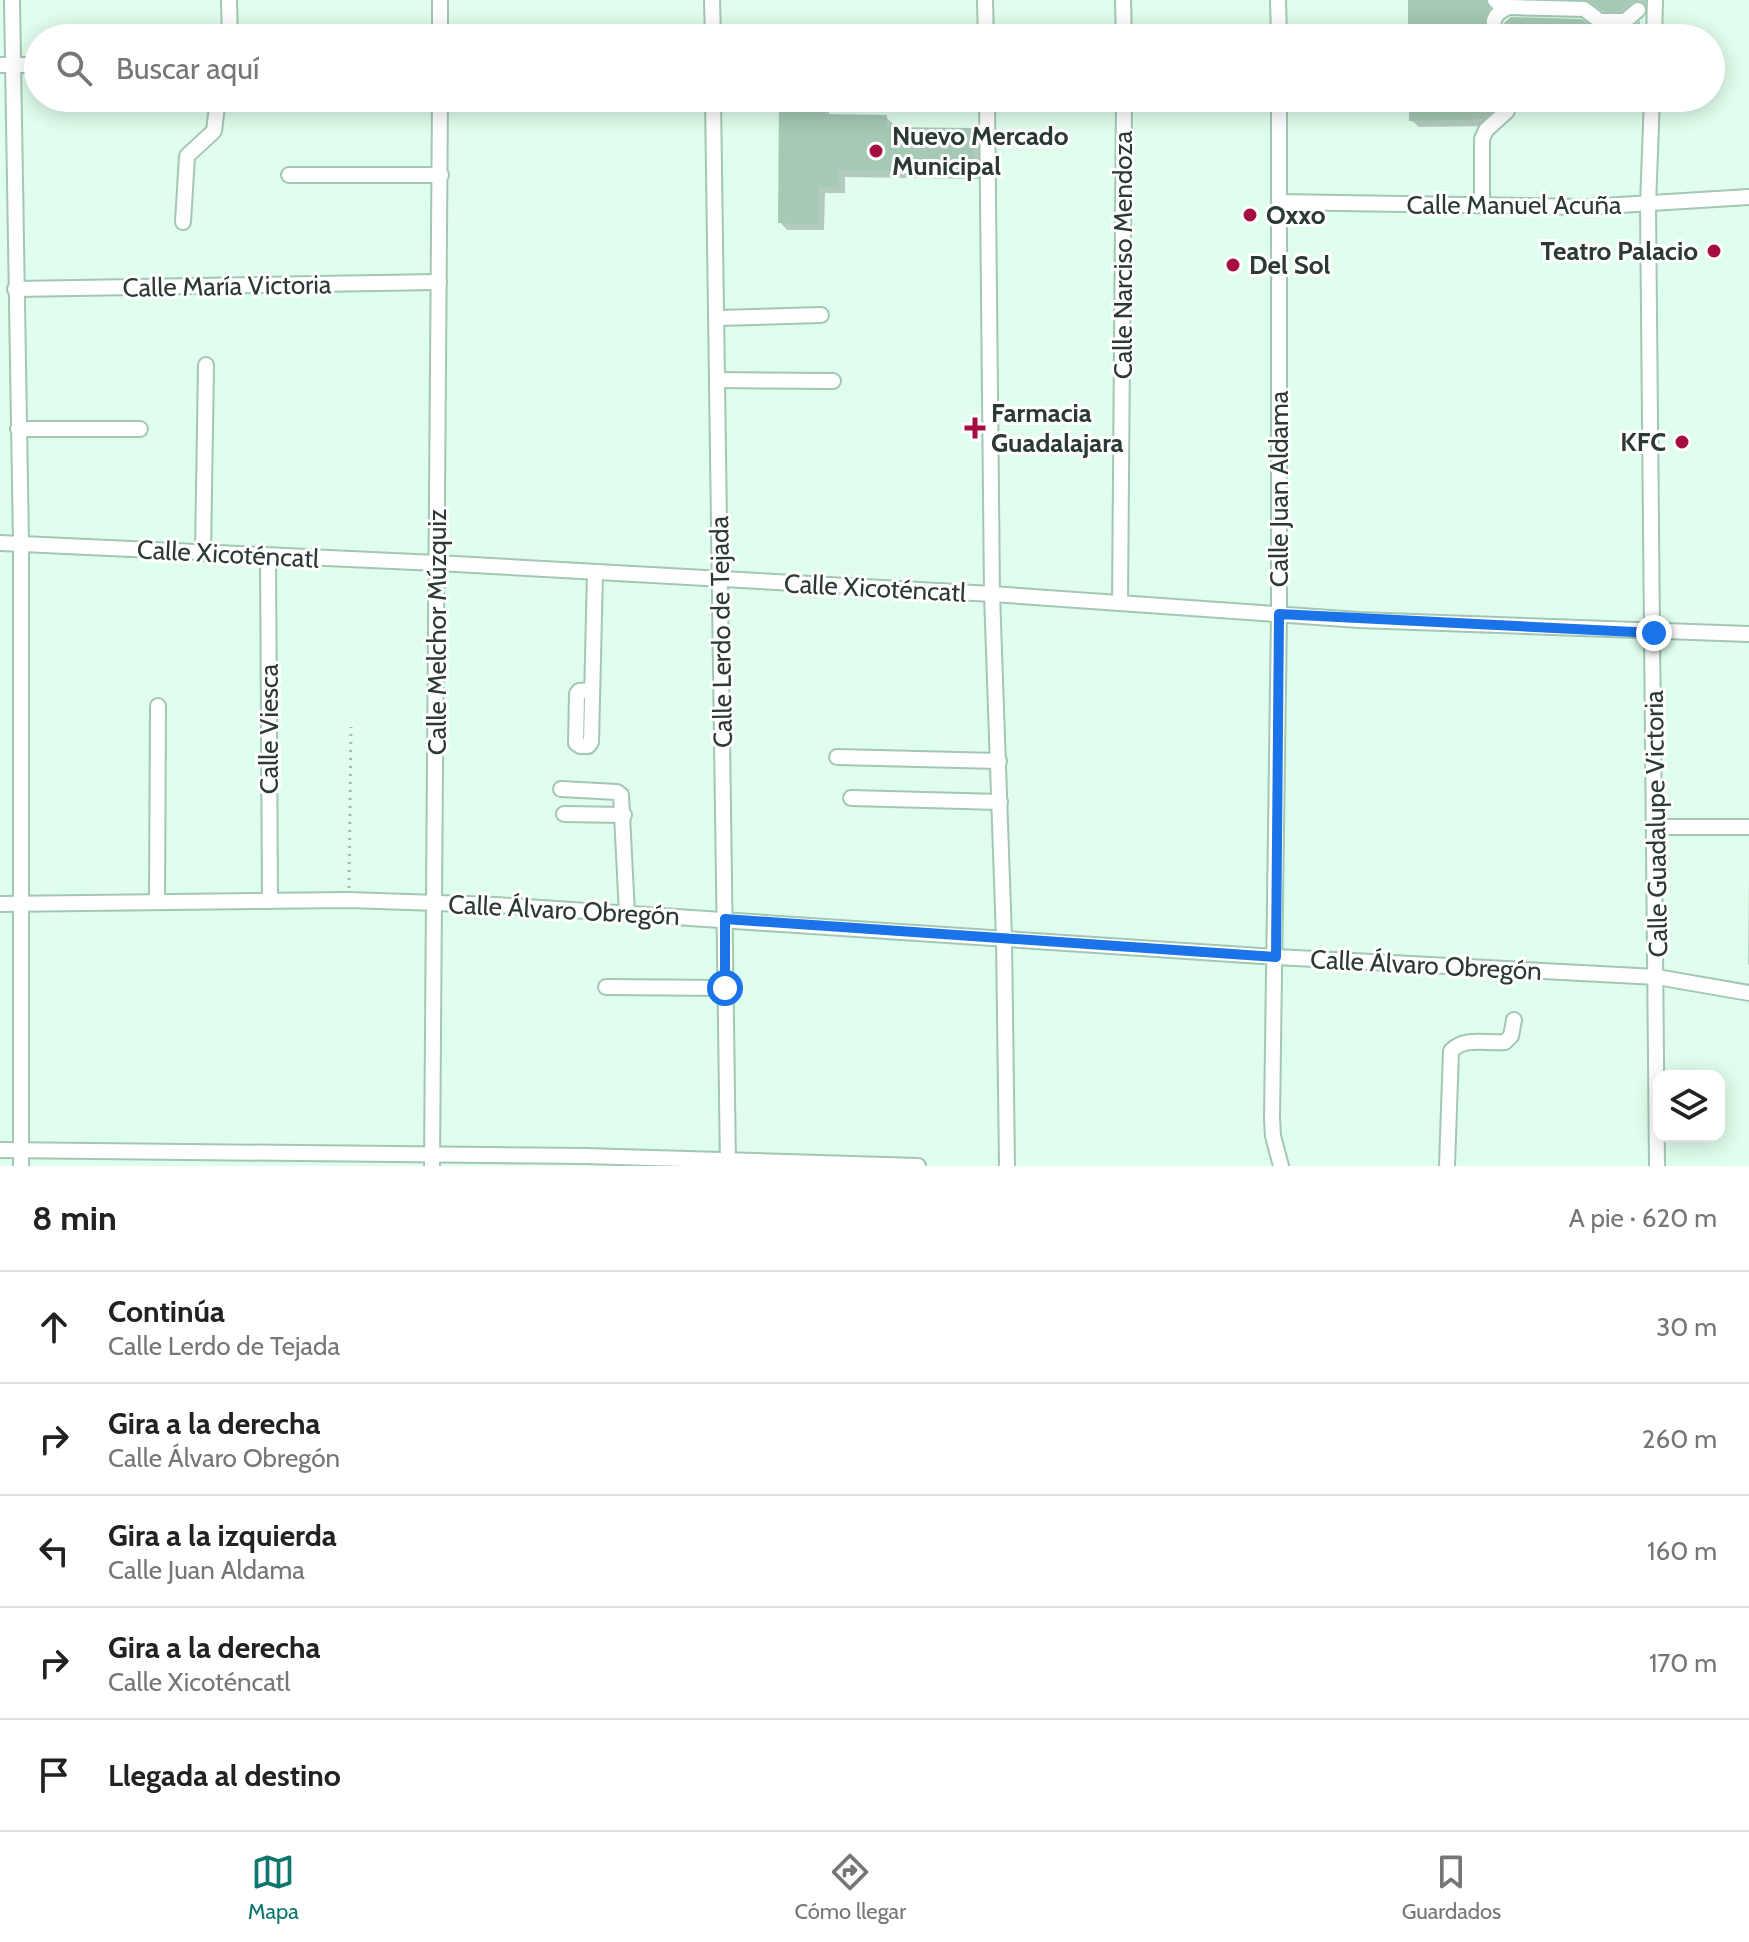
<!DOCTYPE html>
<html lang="es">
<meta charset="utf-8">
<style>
:root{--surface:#fff;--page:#f6f6f6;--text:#222;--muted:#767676;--line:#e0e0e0;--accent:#0f766e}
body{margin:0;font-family:Cabin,sans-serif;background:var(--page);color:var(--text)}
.controls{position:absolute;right:24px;bottom:24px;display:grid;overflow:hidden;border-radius:16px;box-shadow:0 4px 20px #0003}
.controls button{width:72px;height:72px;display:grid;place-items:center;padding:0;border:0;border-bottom:2px solid var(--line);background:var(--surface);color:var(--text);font:40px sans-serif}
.stop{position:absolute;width:24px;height:24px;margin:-18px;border:6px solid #1a73e8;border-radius:50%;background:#fff}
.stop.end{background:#1a73e8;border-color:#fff;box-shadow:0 2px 8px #0008}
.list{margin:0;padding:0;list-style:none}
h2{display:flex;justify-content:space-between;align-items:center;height:104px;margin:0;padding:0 32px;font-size:34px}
h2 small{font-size:26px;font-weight:400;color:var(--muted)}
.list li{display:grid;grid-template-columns:52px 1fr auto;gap:24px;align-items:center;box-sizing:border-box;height:112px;padding:0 32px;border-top:2px solid var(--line)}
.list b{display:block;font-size:30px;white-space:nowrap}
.list p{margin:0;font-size:26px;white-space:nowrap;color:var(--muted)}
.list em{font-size:26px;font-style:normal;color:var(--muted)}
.icon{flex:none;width:44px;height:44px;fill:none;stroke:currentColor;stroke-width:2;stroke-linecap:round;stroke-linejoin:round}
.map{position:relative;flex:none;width:1749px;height:1166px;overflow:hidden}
.search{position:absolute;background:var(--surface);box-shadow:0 4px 20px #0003;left:24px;right:24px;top:24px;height:88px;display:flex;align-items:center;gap:20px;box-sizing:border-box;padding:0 28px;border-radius:44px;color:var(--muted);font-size:30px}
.sheet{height:664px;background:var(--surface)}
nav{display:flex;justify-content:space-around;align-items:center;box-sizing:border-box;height:112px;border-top:2px solid var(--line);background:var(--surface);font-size:22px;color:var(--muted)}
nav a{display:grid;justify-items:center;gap:4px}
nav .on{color:var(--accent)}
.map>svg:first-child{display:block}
.shadow{fill:#0003}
.building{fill:#a5c9b5}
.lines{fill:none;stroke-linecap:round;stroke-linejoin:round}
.minor-casing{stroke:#a2c7b2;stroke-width:18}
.path{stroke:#a1baac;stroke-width:3;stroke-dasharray:2 6;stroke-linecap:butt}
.minor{stroke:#fff;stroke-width:14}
.route{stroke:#1a73e8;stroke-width:10}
.poi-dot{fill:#a60e43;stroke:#fff;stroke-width:3}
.labels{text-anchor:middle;stroke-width:6;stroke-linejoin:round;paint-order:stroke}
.poi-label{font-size:26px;font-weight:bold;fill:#2b3a32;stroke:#fff;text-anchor:start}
.street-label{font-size:26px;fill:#2b3a32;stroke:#fff}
</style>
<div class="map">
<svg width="1749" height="1166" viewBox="0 0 1749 1166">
<rect width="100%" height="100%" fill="#e0feed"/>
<g class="shadow">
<polygon points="1410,0 1497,0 1491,6 1496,17 1492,38 1410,38"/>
<polygon points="1513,0 1647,0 1648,1 1648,7 1612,17 1594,6 1520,3"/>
<polygon points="1640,24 1646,31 1646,38 1511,38 1627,33"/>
<polygon points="781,98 829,98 829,116 886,117 893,124 893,129 973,130 980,137 980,179 845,177 845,193 825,193 824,230 787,230 780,222"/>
<polygon points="1411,98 1509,98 1490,126 1419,127 1411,120"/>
<polygon points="1749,880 1749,965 1748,964"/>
</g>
<g class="building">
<polygon points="1408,0 1485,0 1489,8 1484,23 1488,38 1408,38"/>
<polygon points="1588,0 1641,0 1632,2 1621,11 1603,11"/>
<polygon points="1511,17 1581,19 1600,31 1626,31 1640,21 1639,38 1509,38 1504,23"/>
<polygon points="779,98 822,98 822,114 887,115 887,127 974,128 974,172 839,170 839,187 818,187 818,224 778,223"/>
<polygon points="1409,98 1489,98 1491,112 1483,119 1409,121"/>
</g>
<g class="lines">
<defs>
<g id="minor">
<polyline points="12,0 21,544 21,1166"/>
<polyline points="229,0 230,38"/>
<polyline points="440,0 440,38"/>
<polyline points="712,0 713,38"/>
<polyline points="985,0 986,38"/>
<polyline points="1123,0 1124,38"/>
<polyline points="1278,0 1279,38"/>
<path d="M1495 0 1499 4 1509 7C1492 14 1490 23 1499 38"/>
<polyline points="1509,7 1584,9 1600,21 1625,21 1638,10"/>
<polyline points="1654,38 1655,0"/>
<polyline points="0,65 38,65"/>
<polyline points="713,98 728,1166"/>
<polyline points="987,98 992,594 1004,938 1007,1166"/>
<polyline points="1279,98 1279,614 1272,1118 1273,1136 1281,1166"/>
<polyline points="1652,98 1648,205 1657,1166"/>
<polyline points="289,175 441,175"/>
<polyline points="1279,202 1587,207 1749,197"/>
<polyline points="1482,205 1482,139 1486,130 1507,111 1509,98"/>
<polyline points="183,222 187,156 214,131 218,98"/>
<polyline points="15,289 439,282"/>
<polyline points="717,318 821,315"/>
<polyline points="718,380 833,381"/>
<polyline points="18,429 140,429"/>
<polyline points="0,543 437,563 992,594 1359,620 1749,634"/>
<polyline points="203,553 206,365"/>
<polyline points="268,556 270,901"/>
<polyline points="1120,603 1124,98"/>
<path d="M592 690 579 691 577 694 576 743 580 746H588L591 742C592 685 594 629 595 573"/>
<polyline points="837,757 999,761"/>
<polyline points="561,789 617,792 621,795 627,914"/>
<polyline points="851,798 1000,802"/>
<polyline points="564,814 624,815"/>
<polyline points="1655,827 1749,827"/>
<polyline points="157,902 158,706"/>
<polyline points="0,904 349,900 496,905 1276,957 1657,977 1749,993"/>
<polyline points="606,987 725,988"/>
<polyline points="0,1150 585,1156 918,1166"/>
<polyline points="432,1166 440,98"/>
<path d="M1447 1166 1451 1051C1465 1036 1486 1044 1505 1042L1511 1036 1514 1020"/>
</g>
</defs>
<use href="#minor" class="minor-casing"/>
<polyline class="path" points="349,888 351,727"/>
<use href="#minor" class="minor"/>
</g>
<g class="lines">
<polyline class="route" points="725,988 725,919 1276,957 1279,614 1654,633"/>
</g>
<g class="poi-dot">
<circle cx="876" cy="151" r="8"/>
<circle cx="1250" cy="215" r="8"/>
<circle cx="1714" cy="251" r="8"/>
<circle cx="1233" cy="265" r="8"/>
<path d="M971 416h8v8h8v8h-8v8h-8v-8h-8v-8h8z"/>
<circle cx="1682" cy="442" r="8"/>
</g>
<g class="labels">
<g class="poi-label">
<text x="892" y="145">Nuevo Mercado<tspan x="892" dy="30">Municipal</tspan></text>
<text x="1266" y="224">Oxxo</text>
<text x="1698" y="260" text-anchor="end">Teatro Palacio</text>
<text x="1249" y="274">Del Sol</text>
<text x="991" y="422">Farmacia<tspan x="991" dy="30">Guadalajara</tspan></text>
<text x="1666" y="451" text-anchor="end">KFC</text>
</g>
<g class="street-label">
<text x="1514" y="214">Calle Manuel Acuña</text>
<text transform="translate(1123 255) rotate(-90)" y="9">Calle Narciso Mendoza</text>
<text transform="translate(227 286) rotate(-1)" y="9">Calle María Victoria</text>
<text transform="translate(1279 489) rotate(-90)" y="9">Calle Juan Aldama</text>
<text transform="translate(228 554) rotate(3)" y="9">Calle Xicoténcatl</text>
<text transform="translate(875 588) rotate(3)" y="9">Calle Xicoténcatl</text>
<text transform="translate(437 632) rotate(-90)" y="9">Calle Melchor Múzquiz</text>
<text transform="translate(721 632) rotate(-91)" y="9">Calle Lerdo de Tejada</text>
<text transform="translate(269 729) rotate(-90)" y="9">Calle Viesca</text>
<text transform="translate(1656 824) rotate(-91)" y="9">Calle Guadalupe Victoria</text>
<text transform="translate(564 910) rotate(3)" y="9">Calle Álvaro Obregón</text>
<text transform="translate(1426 965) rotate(3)" y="9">Calle Álvaro Obregón</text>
</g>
</g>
</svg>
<div class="controls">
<button><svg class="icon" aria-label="layers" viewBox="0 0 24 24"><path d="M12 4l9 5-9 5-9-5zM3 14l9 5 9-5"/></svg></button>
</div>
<div class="stop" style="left:725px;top:988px"></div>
<div class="stop end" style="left:1654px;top:633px"></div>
<div class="search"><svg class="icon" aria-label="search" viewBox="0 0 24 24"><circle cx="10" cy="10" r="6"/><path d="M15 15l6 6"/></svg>Buscar aquí</div>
</div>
<section class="sheet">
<h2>8 min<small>A pie · 620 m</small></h2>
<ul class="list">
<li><svg class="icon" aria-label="ahead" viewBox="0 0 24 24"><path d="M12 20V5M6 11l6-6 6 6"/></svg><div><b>Continúa</b><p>Calle Lerdo de Tejada</p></div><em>30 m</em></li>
<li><svg class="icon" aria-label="right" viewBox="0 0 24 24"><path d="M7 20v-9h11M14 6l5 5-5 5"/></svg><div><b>Gira a la derecha</b><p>Calle Álvaro Obregón</p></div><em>260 m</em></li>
<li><svg class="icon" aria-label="left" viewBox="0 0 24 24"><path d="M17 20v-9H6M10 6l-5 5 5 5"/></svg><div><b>Gira a la izquierda</b><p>Calle Juan Aldama</p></div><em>160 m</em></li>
<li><svg class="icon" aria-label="right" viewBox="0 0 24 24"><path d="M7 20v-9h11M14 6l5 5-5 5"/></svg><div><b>Gira a la derecha</b><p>Calle Xicoténcatl</p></div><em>170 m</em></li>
<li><svg class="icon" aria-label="arrive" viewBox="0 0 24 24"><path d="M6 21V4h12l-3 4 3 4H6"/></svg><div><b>Llegada al destino</b></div></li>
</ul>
</section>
<nav>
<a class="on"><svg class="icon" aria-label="map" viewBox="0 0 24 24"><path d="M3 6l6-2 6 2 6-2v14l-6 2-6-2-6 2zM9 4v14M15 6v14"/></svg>Mapa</a>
<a><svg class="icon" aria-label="directions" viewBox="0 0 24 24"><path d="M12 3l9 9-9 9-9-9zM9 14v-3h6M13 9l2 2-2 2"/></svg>Cómo llegar</a>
<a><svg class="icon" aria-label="saved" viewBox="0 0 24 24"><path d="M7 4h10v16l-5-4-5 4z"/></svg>Guardados</a>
</nav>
